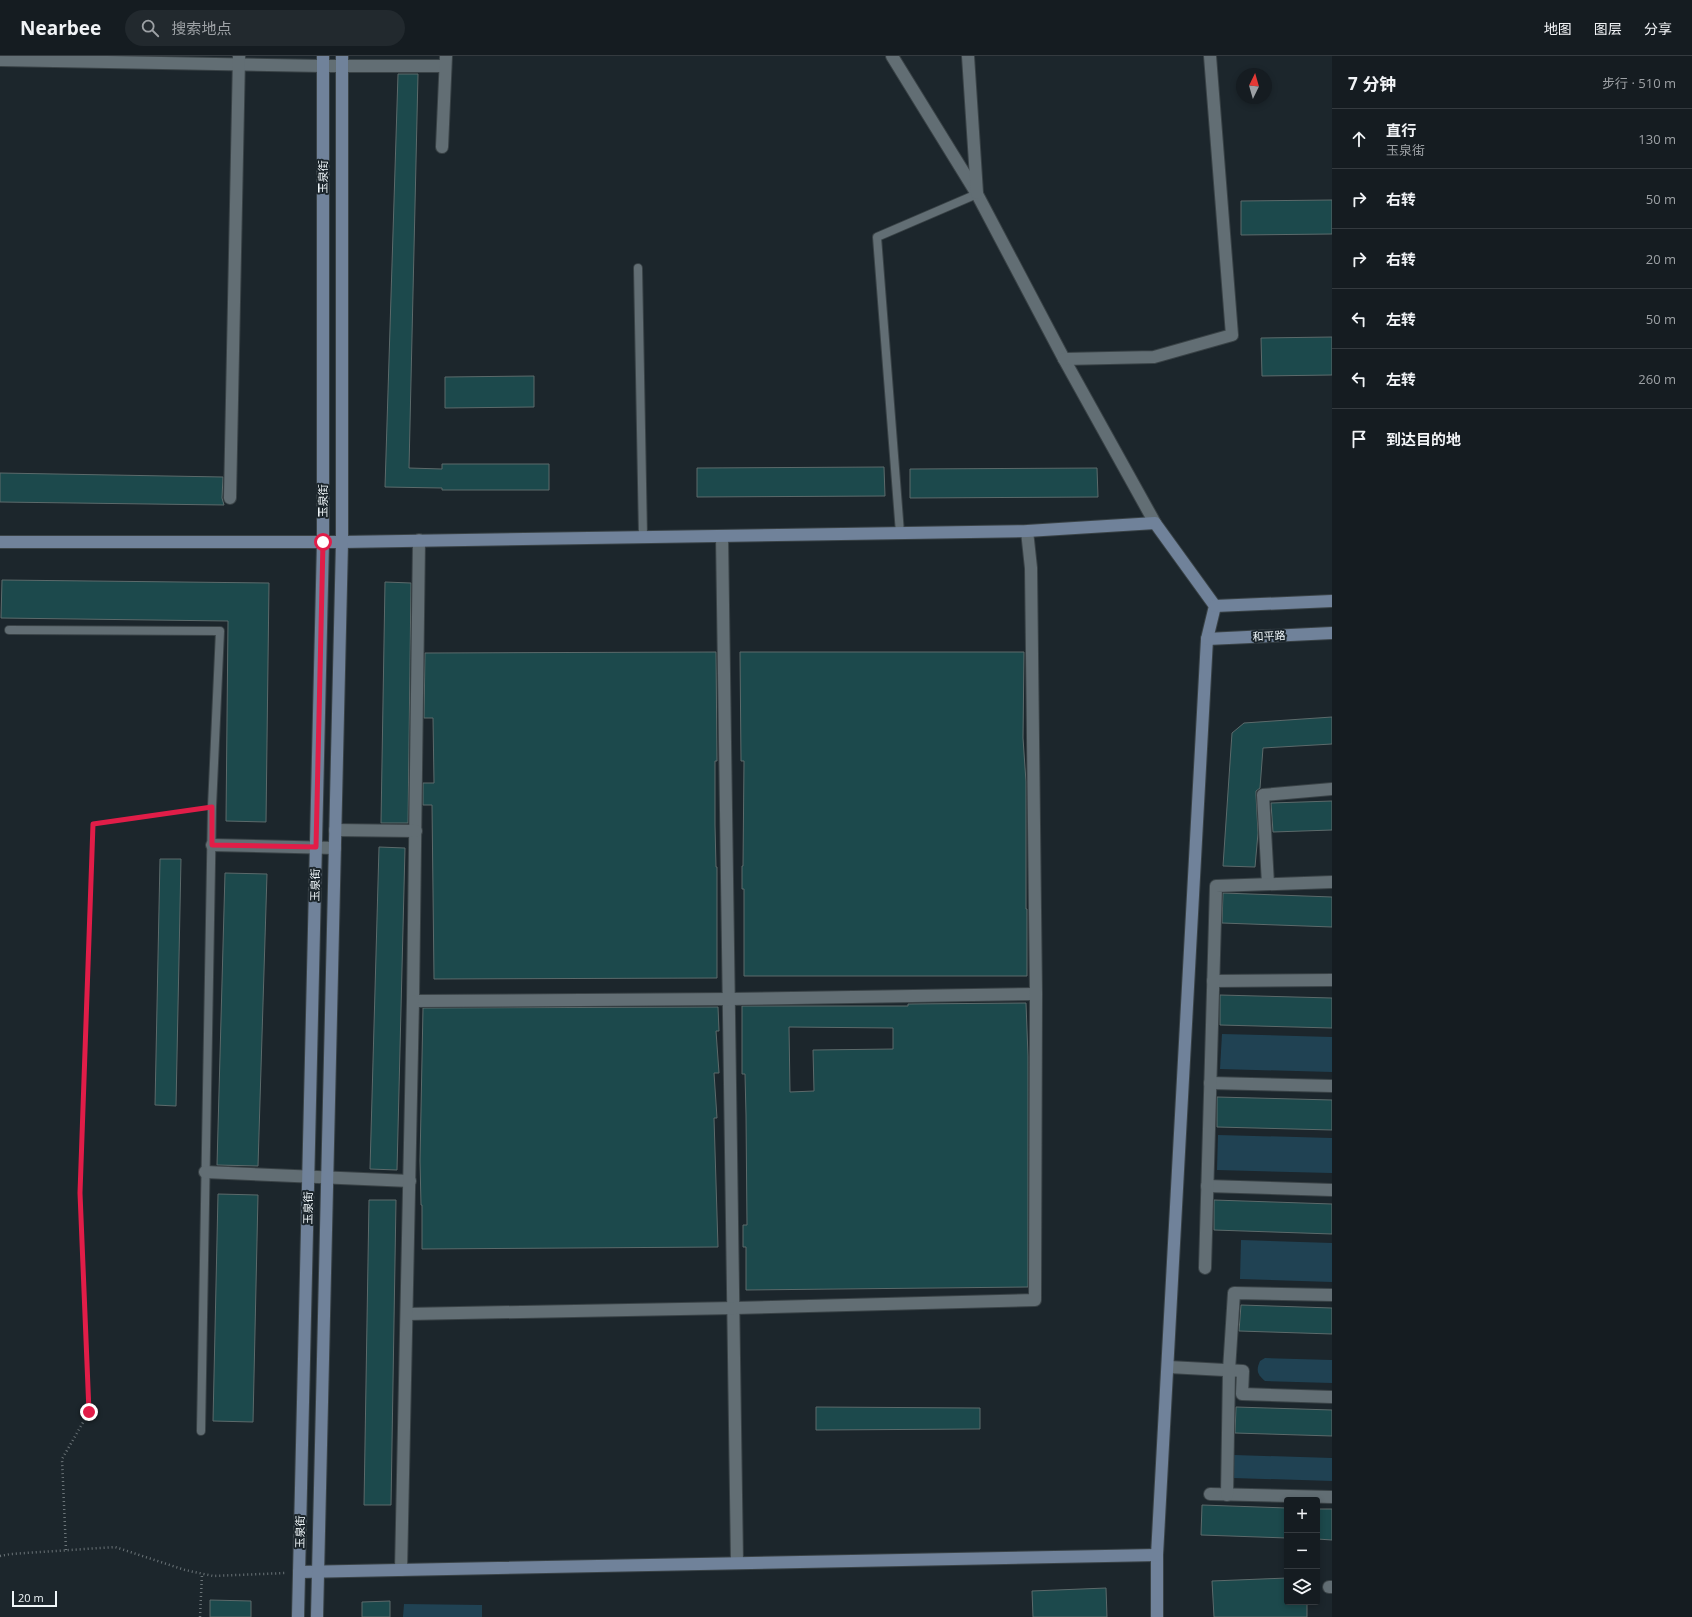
<!DOCTYPE html>
<html lang="zh">
<meta charset="utf-8">
<style>
:root{--surface:#151c21;--page:#22292e;--text:#f1f3f6;--muted:#9da1a5;--line:#343a3f}
body{margin:0;font-family:"Open Sans","Noto Sans SC",sans-serif;background:var(--page);color:var(--text)}
.controls{position:absolute;right:12px;bottom:12px;display:grid;overflow:hidden;border-radius:4px;box-shadow:0 2px 6px #0003}
.controls button{width:36px;height:36px;display:grid;place-items:center;padding:0;border:0;border-bottom:1px solid var(--line);background:var(--surface);color:var(--text);font:20px sans-serif}
.compass{position:absolute;left:1236px;top:12px;width:36px;height:36px;border-radius:50%;background:var(--surface);box-shadow:0 2px 6px #0003;rotate:5deg}
.scale{position:absolute;left:12px;bottom:10px;width:45px;box-sizing:border-box;padding-left:4px;border:2px solid #eff6f9;border-top:0;font-size:11px;line-height:14px;white-space:nowrap;color:#eff6f9;-webkit-text-stroke:3px #1c262c;paint-order:stroke}
.stop{position:absolute;width:12px;height:12px;margin:-9px;border:3px solid #e11d48;border-radius:50%;background:#fff}
.stop.end{background:#e11d48;border-color:#fff;box-shadow:0 1px 4px #0008}
.list{margin:0;padding:0;list-style:none}
h2{display:flex;justify-content:space-between;align-items:center;height:52px;margin:0;padding:0 16px;font-size:17px}
h2 small{font-size:13px;font-weight:400;color:var(--muted)}
.list li{display:grid;grid-template-columns:26px 1fr auto;gap:12px;align-items:center;box-sizing:border-box;height:60px;padding:0 16px;border-top:1px solid var(--line)}
.list b{display:block;font-size:15px;white-space:nowrap}
.list p{margin:0;font-size:13px;white-space:nowrap;color:var(--muted)}
.list em{font-size:13px;font-style:normal;color:var(--muted)}
.icon{flex:none;width:22px;height:22px;fill:none;stroke:currentColor;stroke-width:2;stroke-linecap:round;stroke-linejoin:round}
.map{position:relative;flex:none;width:1332px;height:1561px;overflow:hidden}
header{display:flex;align-items:center;gap:24px;box-sizing:border-box;height:56px;padding:0 20px;background:var(--surface);border-bottom:1px solid var(--line)}
header strong{font-size:19px}
nav{display:flex;gap:22px;margin-inline-start:auto;font-size:14px}
.search{width:280px;height:36px;background:var(--page);display:flex;align-items:center;gap:10px;box-sizing:border-box;padding:0 14px;border-radius:22px;color:var(--muted);font-size:15px}
main{display:flex}
aside{flex:1;background:var(--surface)}
.map>svg:first-child{display:block}
.green{fill:#204253}
.building{fill:#1c494c;stroke:#5c6a6b;fill-rule:evenodd}
.lines{fill:none;stroke-linecap:round;stroke-linejoin:round}
.lane-casing{stroke:#394246;stroke-width:10}
.street-casing{stroke:#394246;stroke-width:14}
.secondary-casing{stroke:#394246;stroke-width:14}
.path{stroke:#6b7478;stroke-width:2.5;stroke-dasharray:1 3;stroke-linecap:butt}
.lane{stroke:#626e74;stroke-width:8}
.street{stroke:#626e74;stroke-width:12}
.secondary{stroke:#70829a;stroke-width:12}
.route{stroke:#e11d48;stroke-width:5}
.labels{text-anchor:middle;stroke-width:4;stroke-linejoin:round;paint-order:stroke}
.street-label{font-size:11px;fill:#eff6f9;stroke:#1c262c}
</style>
<header>
<strong>Nearbee</strong>
<div class="search"><svg class="icon" aria-label="search" viewBox="0 0 24 24"><circle cx="10" cy="10" r="6"/><path d="M15 15l6 6"/></svg>搜索地点</div>
<nav><a>地图</a><a>图层</a><a>分享</a></nav>
</header>
<main>
<div class="map">
<svg width="1332" height="1561" viewBox="0 0 1332 1561">
<rect width="100%" height="100%" fill="#1c262c"/>
<g class="green">
<polygon points="1222,978 1332,981 1332,1016 1220,1013"/>
<polygon points="1218,1079 1332,1082 1332,1117 1217,1114"/>
<polygon points="1241,1184 1332,1187 1332,1226 1240,1223"/>
<path d="M1265 1302 1332 1304V1327L1265 1325C1257 1318 1256 1314 1260 1305Z"/>
<polygon points="1234,1399 1332,1402 1332,1425 1233,1422"/>
<polygon points="404,1548 482,1549 482,1561 403,1561"/>
</g>
<g class="building">
<polygon points="398,18 418,18 409,412 442,413 442,408 549,408 549,434 442,434 442,432 385,431"/>
<polygon points="1332,144 1332,178 1241,179 1241,145"/>
<polygon points="1332,281 1332,319 1262,320 1261,282"/>
<polygon points="534,320 534,351 445,352 445,321"/>
<polygon points="884,411 885,440 697,441 697,412"/>
<polygon points="1097,412 1098,441 910,442 910,413"/>
<polygon points="0,417 223,421 222,442 224,449 0,446"/>
<polygon points="2,524 269,527 266,766 226,765 228,565 1,562"/>
<polygon points="385,526 411,527 408,767 381,767"/>
<polygon points="716,596 717,705 715,705 715,769 716,811 717,811 717,922 434,923 432,749 423,749 423,727 434,727 433,662 424,662 425,597"/>
<polygon points="740,596 1024,596 1023,682 1026,726 1026,853 1027,853 1027,920 744,920 744,833 742,833 742,810 743,810 744,705 741,705"/>
<polygon points="1332,661 1332,688 1263,692 1260,732 1256,735 1256,739 1258,777 1255,811 1223,810 1232,677 1244,667"/>
<polygon points="1332,745 1332,774 1273,776 1271,747"/>
<polygon points="379,791 405,792 397,1114 370,1113"/>
<polygon points="160,803 181,803 176,1050 155,1049"/>
<polygon points="225,817 267,818 258,1110 217,1109"/>
<polygon points="1223,837 1332,841 1332,871 1222,867"/>
<polygon points="1220,939 1332,942 1332,972 1220,969"/>
<path d="M1026 947 1028 1000V1231L746 1234V1191H743V1169H747L746 1059 745 1018H742V950H908V948ZM789 971 893 972V993L813 994 814 1035 790 1036Z"/>
<polygon points="718,951 719,975 716,975 719,1017 714,1017 717,1062 714,1062 718,1191 422,1193 422,1149 421,1149 420,1105 423,952"/>
<polygon points="1217,1041 1332,1044 1332,1074 1217,1071"/>
<polygon points="218,1138 258,1139 253,1366 213,1365"/>
<polygon points="369,1144 396,1144 391,1449 364,1449"/>
<polygon points="1214,1144 1332,1148 1332,1178 1214,1174"/>
<polygon points="1241,1249 1332,1252 1332,1278 1239,1275"/>
<polygon points="816,1351 980,1352 980,1373 816,1374"/>
<polygon points="1236,1351 1332,1354 1332,1380 1235,1377"/>
<polygon points="1202,1449 1287,1452 1287,1482 1201,1479"/>
<polygon points="1317,1453 1332,1453 1332,1484 1317,1483"/>
<polygon points="1287,1522 1287,1546 1307,1546 1307,1561 1214,1561 1212,1525"/>
<polygon points="1106,1532 1107,1561 1033,1561 1032,1535"/>
<polygon points="210,1544 251,1545 251,1561 210,1561"/>
<polygon points="390,1545 390,1561 362,1561 362,1546"/>
</g>
<g class="lines">
<defs>
<g id="lane">
<polyline points="638,212 643,481"/>
<polyline points="900,477 877,181 977,138"/>
<polyline points="9,574 220,575 212,751 201,1375"/>
</g>
<g id="street">
<polyline points="892,0 977,138 1064,303 1155,467"/>
<polyline points="968,0 977,137"/>
<polyline points="0,4 323,10 445,10"/>
<polyline points="442,91 446,0"/>
<polyline points="1064,303 1154,301 1232,279 1210,0"/>
<polyline points="230,442 239,1"/>
<polyline points="722,480 737,1507"/>
<polyline points="419,484 413,945 729,943 1036,938"/>
<polyline points="335,774 416,775"/>
<polyline points="212,789 335,792"/>
<polyline points="1268,828 1263,739 1332,733"/>
<polyline points="1213,925 1332,924"/>
<polyline points="1210,1027 1332,1030"/>
<polyline points="205,1116 410,1125"/>
<polyline points="1207,1130 1332,1134"/>
<polyline points="1205,1212 1216,830 1332,826"/>
<polyline points="407,1258 734,1252 1035,1244 1036,938 1031,512 1027,475"/>
<polyline points="1169,1311 1243,1315 1242,1338 1332,1341"/>
<polyline points="1210,1438 1332,1441"/>
<polyline points="1227,1439 1229,1314 1234,1237 1332,1239"/>
<polyline points="401,1514 413,945"/>
<polyline points="1329,1531 1332,1531"/>
</g>
<g id="secondary">
<polyline points="0,486 342,486 1027,475 1155,467 1215,550 1207,583 1157,1499 1157,1561"/>
<polyline points="1215,550 1332,545"/>
<polyline points="1207,583 1332,577"/>
<polyline points="299,1516 1157,1499"/>
<polyline points="298,1561 323,486 323,0"/>
<polyline points="317,1561 342,486 342,0"/>
</g>
</defs>
<use href="#lane" class="lane-casing"/>
<use href="#street" class="street-casing"/>
<use href="#secondary" class="secondary-casing"/>
<g class="path">
<polyline points="66,1494 62,1403 89,1356 80,1137 93,768 202,752"/>
<polyline points="0,1500 11,1498 115,1491 185,1514 213,1520 286,1517"/>
<polyline points="200,1561 202,1518"/>
</g>
<use href="#lane" class="lane"/>
<use href="#street" class="street"/>
<use href="#secondary" class="secondary"/>
</g>
<g class="lines">
<polyline class="route" points="89,1356 80,1137 93,768 212,751 212,789 316,791 323,486"/>
</g>
<g class="labels">
<g class="street-label">
<text transform="translate(323 121) rotate(-90)" y="4">玉泉街</text>
<text transform="translate(323 445) rotate(-90)" y="4">玉泉街</text>
<text transform="translate(1269 580) rotate(-3)" y="4">和平路</text>
<text transform="translate(315 829) rotate(-89)" y="4">玉泉街</text>
<text transform="translate(308 1152) rotate(-89)" y="4">玉泉街</text>
<text transform="translate(300 1476) rotate(-89)" y="4">玉泉街</text>
</g>
</g>
</svg>
<div class="controls">
<button>+</button>
<button>−</button>
<button><svg class="icon" aria-label="layers" viewBox="0 0 24 24"><path d="M12 4l9 5-9 5-9-5zM3 14l9 5 9-5"/></svg></button>
</div>
<svg class="compass" viewBox="-18 -18 36 36"><path d="M0-13l5 13h-10z" fill="#e53935"/><path d="M0 13l5-13h-10z" fill="#9da1a5"/></svg>
<div class="scale">20 m</div>
<div class="stop" style="left:323px;top:486px"></div>
<div class="stop end" style="left:89px;top:1356px"></div>
</div>
<aside>
<h2>7 分钟<small>步行 · 510 m</small></h2>
<ul class="list">
<li><svg class="icon" aria-label="ahead" viewBox="0 0 24 24"><path d="M12 20V5M6 11l6-6 6 6"/></svg><div><b>直行</b><p>玉泉街</p></div><em>130 m</em></li>
<li><svg class="icon" aria-label="right" viewBox="0 0 24 24"><path d="M7 20v-9h11M14 6l5 5-5 5"/></svg><div><b>右转</b></div><em>50 m</em></li>
<li><svg class="icon" aria-label="right" viewBox="0 0 24 24"><path d="M7 20v-9h11M14 6l5 5-5 5"/></svg><div><b>右转</b></div><em>20 m</em></li>
<li><svg class="icon" aria-label="left" viewBox="0 0 24 24"><path d="M17 20v-9H6M10 6l-5 5 5 5"/></svg><div><b>左转</b></div><em>50 m</em></li>
<li><svg class="icon" aria-label="left" viewBox="0 0 24 24"><path d="M17 20v-9H6M10 6l-5 5 5 5"/></svg><div><b>左转</b></div><em>260 m</em></li>
<li><svg class="icon" aria-label="arrive" viewBox="0 0 24 24"><path d="M6 21V4h12l-3 4 3 4H6"/></svg><div><b>到达目的地</b></div></li>
</ul>
</aside>
</main>
